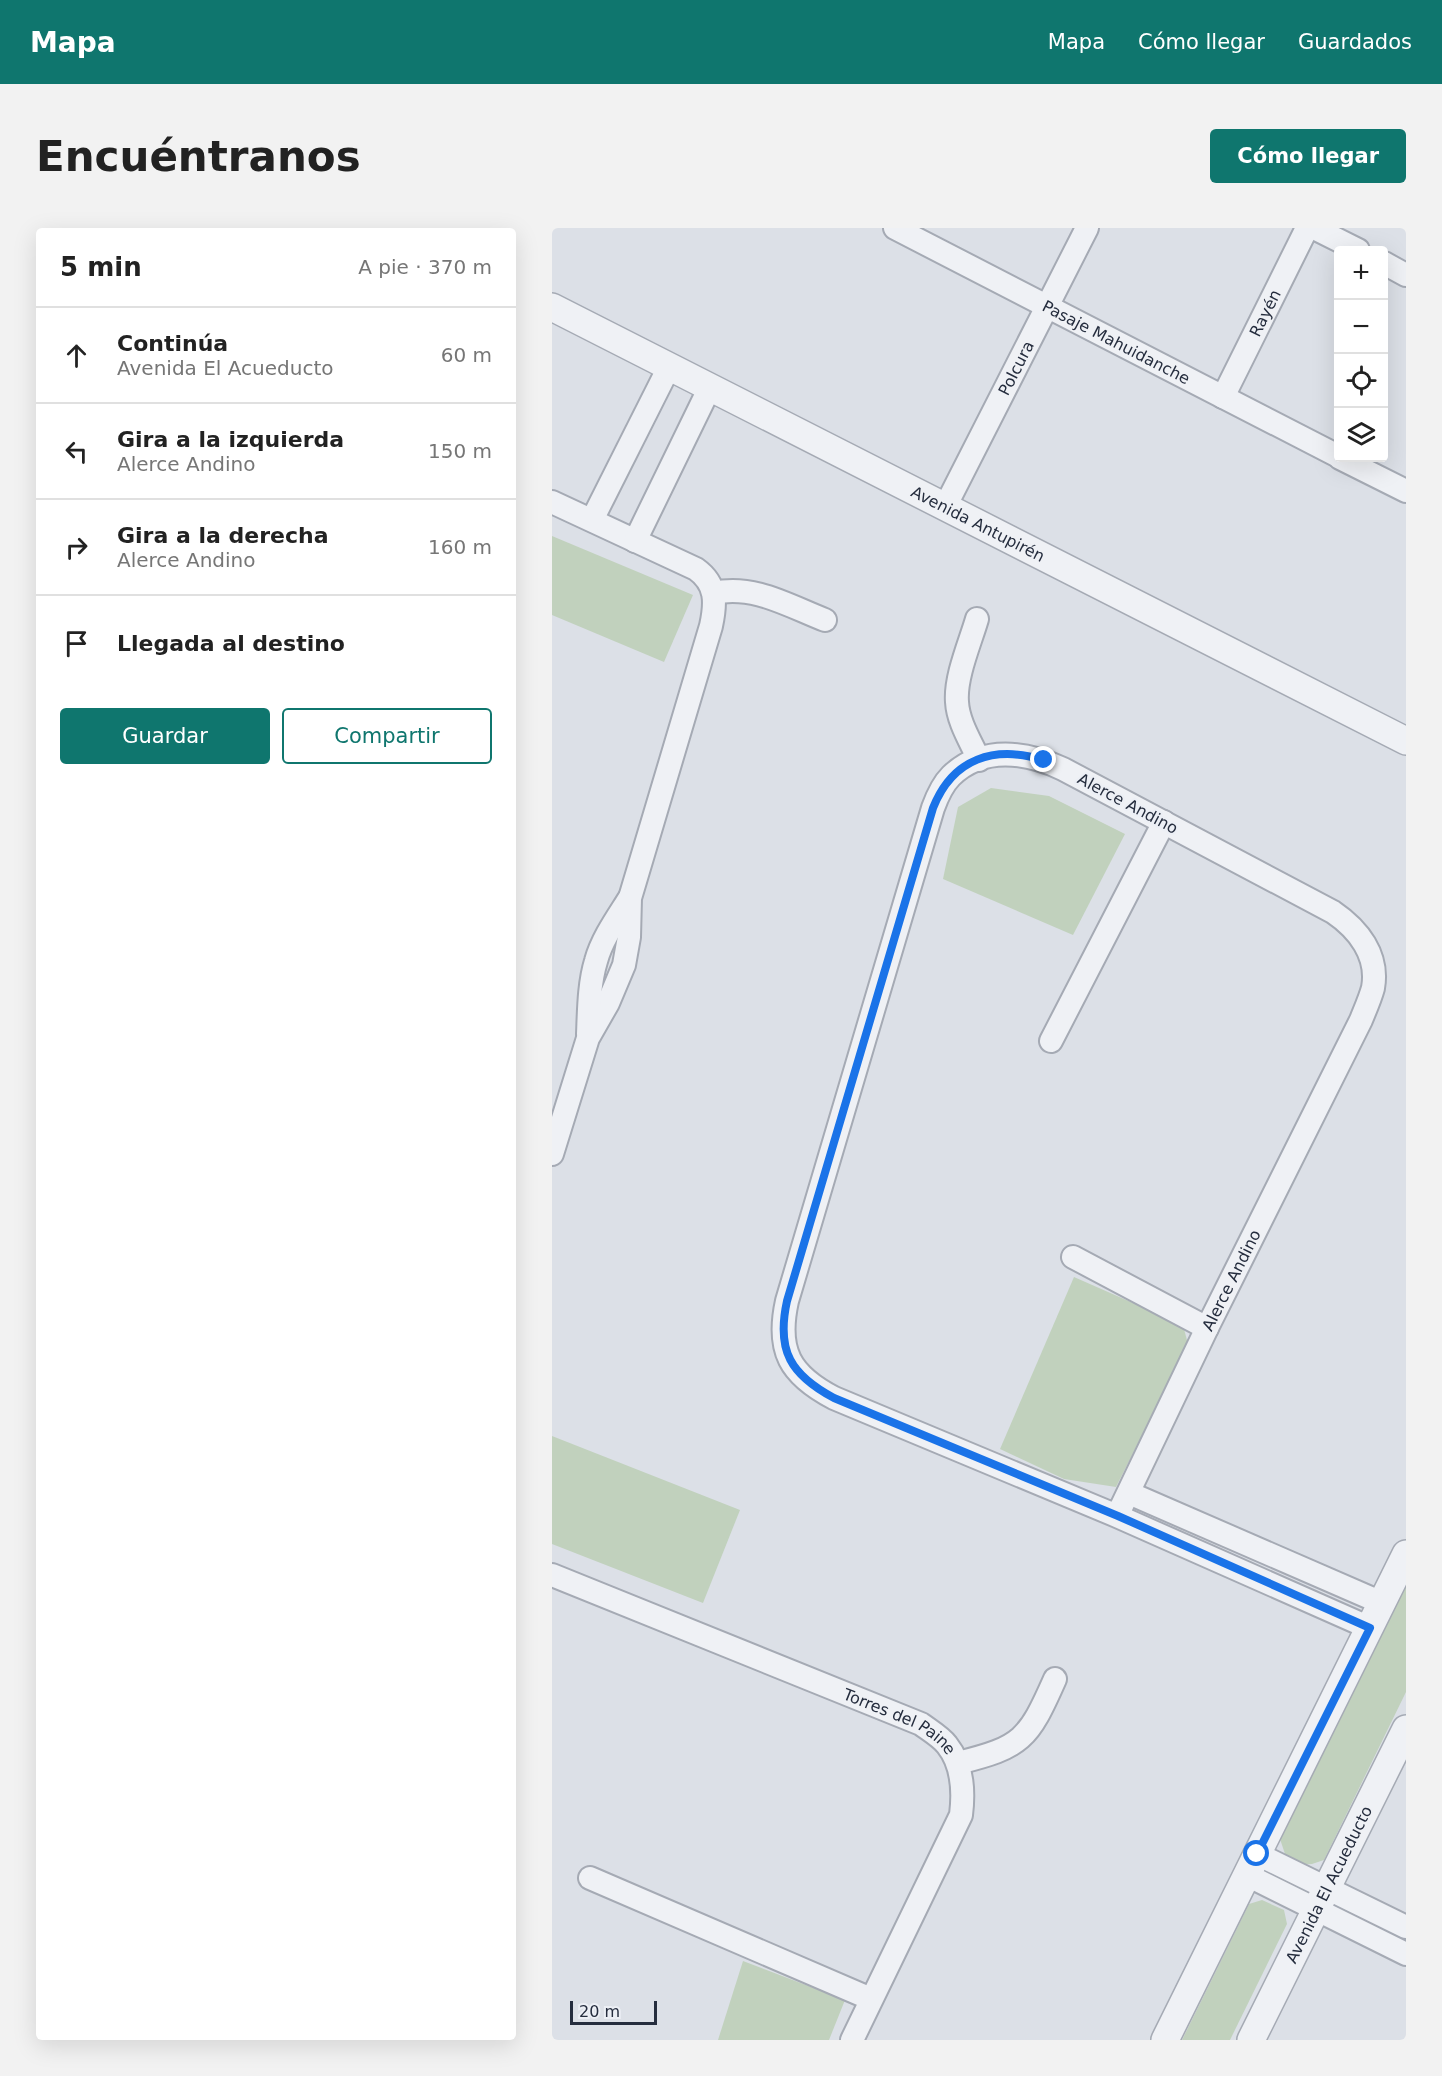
<!DOCTYPE html>
<html lang="es">
<meta charset="utf-8">
<style>
:root{--surface:#fff;--page:#f2f2f2;--text:#222;--muted:#767676;--line:#e0e0e0;--accent:#0f766e}
body{margin:0;font-family:"DejaVu Sans",sans-serif;background:var(--page);color:var(--text)}
.controls{position:absolute;right:18px;top:18px;display:grid;overflow:hidden;border-radius:6px;box-shadow:0 6px 24px #0002}
.controls button{width:54px;height:54px;display:grid;place-items:center;padding:0;border:0;border-bottom:2px solid var(--line);background:var(--surface);color:var(--text);font:30px sans-serif}
.scale{position:absolute;left:18px;bottom:15px;width:87px;box-sizing:border-box;padding-left:6px;border:3px solid #252d3e;border-top:0;font-size:16px;line-height:21px;white-space:nowrap;color:#252d3e;-webkit-text-stroke:4px #eceff5;paint-order:stroke}
.stop{position:absolute;width:18px;height:18px;margin:-14px;border:4px solid #1a73e8;border-radius:50%;background:#fff}
.stop.end{background:#1a73e8;border-color:#fff;box-shadow:0 2px 6px #0008}
.list{margin:0;padding:0;list-style:none}
h2{display:flex;justify-content:space-between;align-items:center;height:78px;margin:0;padding:0 24px;font-size:26px}
h2 small{font-size:20px;font-weight:400;color:var(--muted)}
.list li{display:grid;grid-template-columns:39px 1fr auto;gap:18px;align-items:center;box-sizing:border-box;height:96px;padding:0 24px;border-top:2px solid var(--line)}
.list b{display:block;font-size:22px;white-space:nowrap}
.list p{margin:0;font-size:20px;white-space:nowrap;color:var(--muted)}
.list em{font-size:20px;font-style:normal;color:var(--muted)}
.actions{display:flex;gap:12px;padding:18px 24px}
.actions a{flex:1;padding:14px 0;border:2px solid var(--accent);border-radius:6px;text-align:center;font-size:21px;color:var(--accent)}
.actions .main{background:var(--accent);color:#fff}
.icon{flex:none;width:33px;height:33px;fill:none;stroke:currentColor;stroke-width:2;stroke-linecap:round;stroke-linejoin:round}
.map{position:relative;flex:none;width:854px;height:1812px;overflow:hidden;border-radius:6px}
header{display:flex;align-items:center;gap:36px;box-sizing:border-box;height:84px;padding:0 30px;background:var(--accent);color:#fff}
header strong{font-size:28px}
nav{display:flex;gap:33px;margin-inline-start:auto;font-size:21px}
.intro{display:flex;align-items:center;justify-content:space-between;box-sizing:border-box;height:144px;padding:0 36px}
h1{margin:0;font-size:42px}
.button{padding:15px 27px;border-radius:6px;background:var(--accent);color:#fff;font-size:21px;font-weight:700}
main{display:flex;gap:36px;padding:0 36px}
aside{flex:1;background:var(--surface);border-radius:6px;box-shadow:0 6px 24px #0002}
.map>svg:first-child{display:block}
.green{fill:#c1d1bd}
.lines{fill:none;stroke-linecap:round;stroke-linejoin:round}
.minor-casing{stroke:#a5aab4;stroke-width:26}
.tertiary-casing{stroke:#a5aab4;stroke-width:30}
.minor{stroke:#eff1f5;stroke-width:22}
.tertiary{stroke:#eff1f5;stroke-width:27}
.route{stroke:#1a73e8;stroke-width:8}
.labels{text-anchor:middle;stroke-width:4.5;stroke-linejoin:round;paint-order:stroke}
.street-label{font-size:16px;fill:#252d3e;stroke:#eceff5}
</style>
<header>
<strong>Mapa</strong>
<nav><a>Mapa</a><a>Cómo llegar</a><a>Guardados</a></nav>
</header>
<div class="intro"><h1>Encuéntranos</h1><a class="button">Cómo llegar</a></div>
<main>
<aside>
<h2>5 min<small>A pie · 370 m</small></h2>
<ul class="list">
<li><svg class="icon" aria-label="ahead" viewBox="0 0 24 24"><path d="M12 20V5M6 11l6-6 6 6"/></svg><div><b>Continúa</b><p>Avenida El Acueducto</p></div><em>60 m</em></li>
<li><svg class="icon" aria-label="left" viewBox="0 0 24 24"><path d="M17 20v-9H6M10 6l-5 5 5 5"/></svg><div><b>Gira a la izquierda</b><p>Alerce Andino</p></div><em>150 m</em></li>
<li><svg class="icon" aria-label="right" viewBox="0 0 24 24"><path d="M7 20v-9h11M14 6l5 5-5 5"/></svg><div><b>Gira a la derecha</b><p>Alerce Andino</p></div><em>160 m</em></li>
<li><svg class="icon" aria-label="arrive" viewBox="0 0 24 24"><path d="M6 21V4h12l-3 4 3 4H6"/></svg><div><b>Llegada al destino</b></div></li>
</ul>
<div class="actions"><a class="main">Guardar</a><a>Compartir</a></div>
</aside>
<div class="map">
<svg width="854" height="1812" viewBox="0 0 854 1812">
<rect width="100%" height="100%" fill="#dce0e7"/>
<g class="green">
<polygon points="0,308 141,367 112,434 0,387"/>
<polygon points="439,560 497,568 573,606 521,707 391,651 406,579"/>
<polygon points="522,1049 631,1097 636,1116 564,1259 512,1251 448,1221"/>
<polygon points="0,1208 188,1282 151,1375 0,1316"/>
<polygon points="854,1355 854,1464 772,1632 760,1636 746,1637 733,1626 728,1611"/>
<polygon points="710,1672 732,1682 735,1696 678,1812 630,1812 697,1676"/>
<polygon points="191,1733 293,1772 277,1812 166,1812"/>
</g>
<g class="lines">
<defs>
<g id="minor">
<path id="s1" d="M343 0 786 228"/>
<polyline points="762,0 806,22"/>
<polyline points="832,35 854,47"/>
<path id="s2" d="M671 169 755 0"/>
<polyline points="788,230 854,263"/>
<path d="M0 274 144 341C165 356 164 375 159 398L78 670 77 709 72 737 56 775 36 810 0 926"/>
<path id="s3" d="M393 279 535 0"/>
<polyline points="40,292 117,139"/>
<polyline points="83,313 158,159"/>
<path d="M162 365C201 356 237 378 273 392"/>
<path d="M425 391C418 415 403 449 405 474 406 494 419 514 427 532"/>
<path d="M36 806C37 782 37 756 44 733 50 711 65 690 77 671"/>
<polyline points="499,813 612,594"/>
<polyline points="521,1029 655,1100"/>
<polyline points="577,1265 830,1375"/>
<path id="s4" d="M565 1288 655 1100 809 792C813 782 818 771 821 760 827 727 806 701 781 684L511 541C475 524 431 517 399 548 390 557 385 569 381 580L235 1073C224 1123 238 1147 282 1170L565 1288 818 1400"/>
<path id="s5" d="M0 1347 369 1496C377 1502 389 1509 395 1517 411 1537 412 1563 409 1587L300 1812"/>
<path d="M406 1535C470 1519 476 1512 503 1451"/>
<polyline points="705,1626 854,1699"/>
<polyline points="695,1647 854,1726"/>
<polyline points="38,1650 319,1771"/>
</g>
<g id="tertiary">
<path id="s6" d="M0 79 854 513"/>
<polyline points="613,1812 854,1326"/>
<path id="s7" d="M699 1812 854 1501"/>
</g>
</defs>
<use href="#minor" class="minor-casing"/>
<use href="#tertiary" class="tertiary-casing"/>
<use href="#minor" class="minor"/>
<use href="#tertiary" class="tertiary"/>
</g>
<g class="lines">
<path class="route" d="M492 532C442 517 401 530 381 580L235 1073C224 1123 239 1147 282 1170L566 1288 818 1400 705 1626"/>
</g>
<g class="labels">
<g class="street-label">
<text dy="6" stroke="none"><textPath href="#s2" startOffset="94">Rayén</textPath></text>
<text dy="6" stroke="none"><textPath href="#s1" startOffset="249">Pasaje Mahuidanche</textPath></text>
<text dy="6" stroke="none"><textPath href="#s3" startOffset="156">Polcura</textPath></text>
<text dy="6" stroke="none"><textPath href="#s6" startOffset="478">Avenida Antupirén</textPath></text>
<text transform="translate(576 575) rotate(28)" y="6">Alerce Andino</text>
<text dy="6" stroke="none"><textPath href="#s4" startOffset="262">Alerce Andino</textPath></text>
<text dy="6" stroke="none"><textPath href="#s5" startOffset="378">Torres del Paine</textPath></text>
<text dy="6" stroke="none"><textPath href="#s7" startOffset="174">Avenida El Acueducto</textPath></text>
</g>
</g>
</svg>
<div class="controls">
<button>+</button>
<button>−</button>
<button><svg class="icon" aria-label="locate" viewBox="0 0 24 24"><circle cx="12" cy="12" r="6"/><path d="M12 2v4M12 18v4M2 12h4M18 12h4"/></svg></button>
<button><svg class="icon" aria-label="layers" viewBox="0 0 24 24"><path d="M12 4l9 5-9 5-9-5zM3 14l9 5 9-5"/></svg></button>
</div>
<div class="scale">20 m</div>
<div class="stop" style="left:705px;top:1626px"></div>
<div class="stop end" style="left:492px;top:532px"></div>
</div>
</main>
